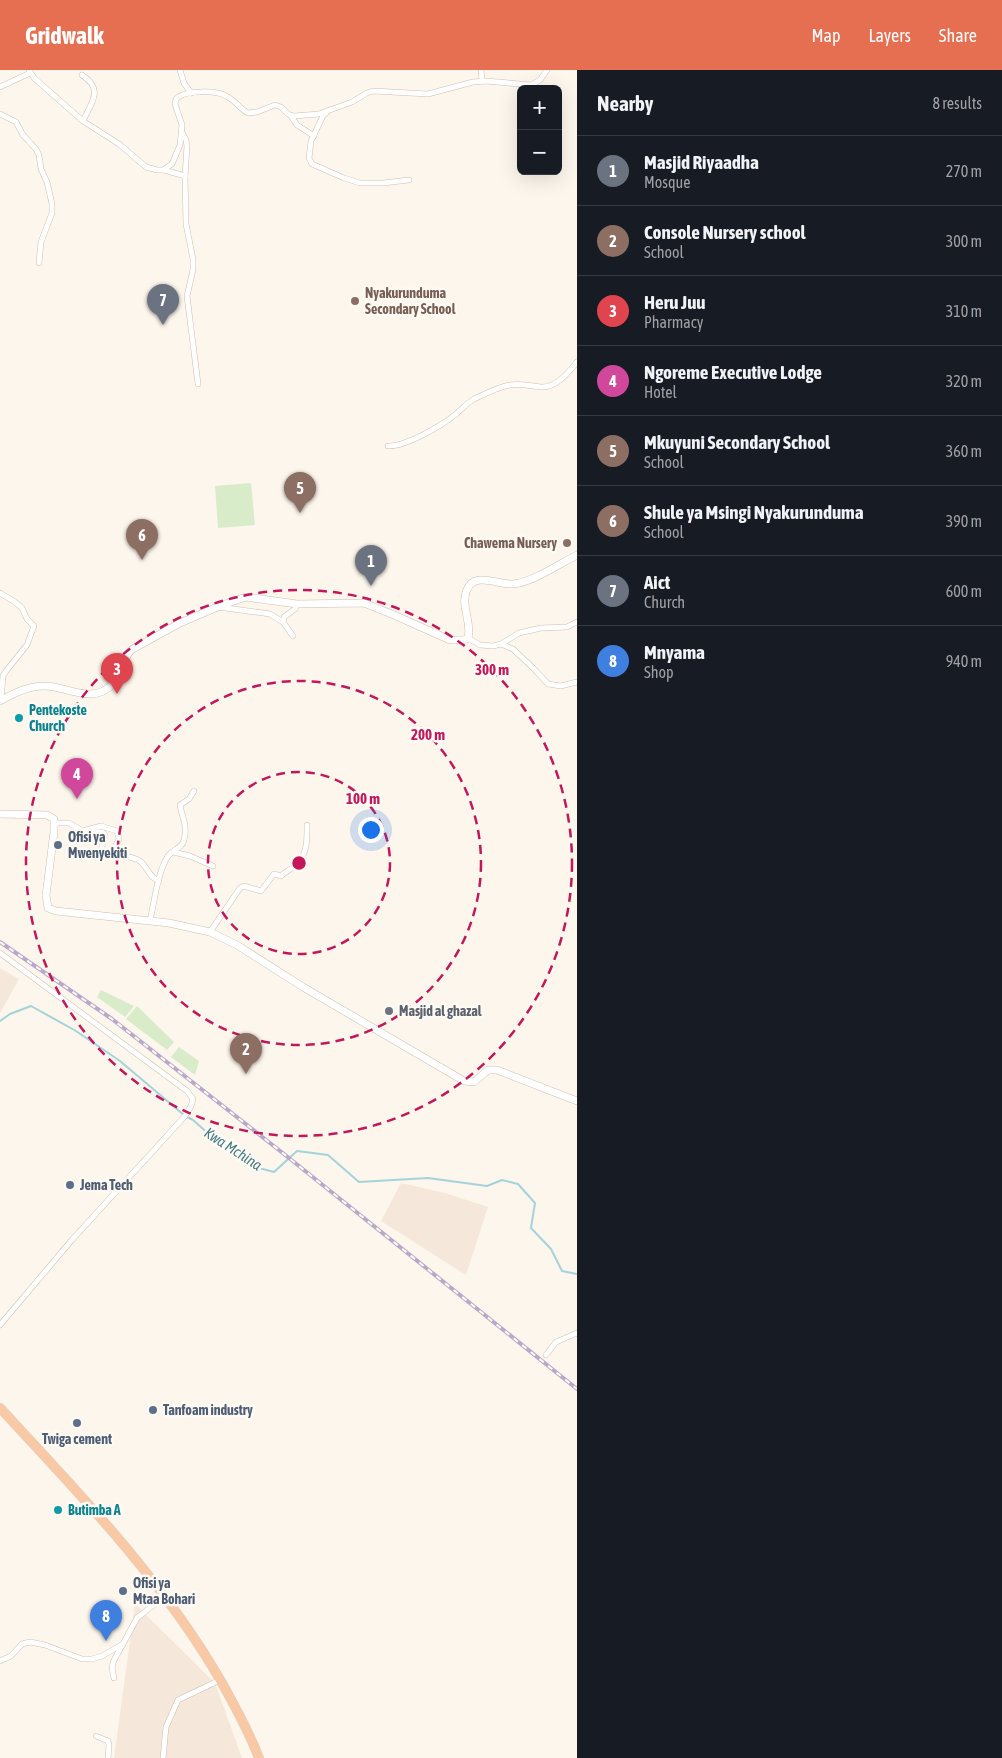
<!DOCTYPE html>
<meta charset="utf-8">
<style>
:root{--surface:#171b24;--page:#20242c;--text:#f1f3f6;--muted:#9ea1a6;--line:#363941;--accent:#e76f51}
body{margin:0;font-family:"Asap Condensed",sans-serif;background:var(--page);color:var(--text)}
.controls{position:absolute;right:15px;top:15px;display:grid;overflow:hidden;border-radius:8px;box-shadow:0 5px 20px #0002}
.controls button{width:45px;height:45px;display:grid;place-items:center;padding:0;border:0;border-bottom:1px solid var(--line);background:var(--surface);color:var(--text);font:25px sans-serif}
.you{position:absolute;left:370px;top:759px;width:18px;height:18px;margin:-12px;border:4px solid #fff;border-radius:50%;background:#1a73e8;box-shadow:0 0 0 8px #1a73e833}
.badge{display:grid;place-items:center;width:32px;height:32px;border-radius:50%;background:var(--accent);color:#fff;font-size:16px;font-weight:700}
.pin{position:absolute;translate:-50% -41px;filter:drop-shadow(0 1px 2px #0008)}
.pin::after{content:'';position:absolute;top:26px;width:18px;height:15px;background:inherit;clip-path:polygon(0 0,100% 0,50% 100%)}
.list{margin:0;padding:0;list-style:none}
h2{display:flex;justify-content:space-between;align-items:center;height:65px;margin:0;padding:0 20px;font-size:21px}
h2 small{font-size:16px;font-weight:400;color:var(--muted)}
.list li{display:grid;grid-template-columns:32px 1fr auto;gap:15px;align-items:center;box-sizing:border-box;height:70px;padding:0 20px;border-top:1px solid var(--line)}
.list b{display:block;font-size:19px;white-space:nowrap}
.list p{margin:0;font-size:16px;white-space:nowrap;color:var(--muted)}
.list em{font-size:16px;font-style:normal;color:var(--muted)}
.map{position:relative;flex:none;width:577px;height:1688px;overflow:hidden}
header{display:flex;align-items:center;gap:30px;box-sizing:border-box;height:70px;padding:0 25px;background:var(--accent);color:#fff}
header strong{font-size:24px}
nav{display:flex;gap:28px;margin-inline-start:auto;font-size:18px}
main{display:flex}
aside{flex:1;background:var(--surface)}
.map>svg:first-child{display:block}
.residential{fill:#f5e8da}
.green{fill:#d8ecc9}
.lines{fill:none;stroke-linecap:round;stroke-linejoin:round}
.stream{stroke:#a5d3da;stroke-width:2}
.minor-casing{stroke:#d1beb0;stroke-width:6}
.tertiary-casing{stroke:#d1beb0;stroke-width:8}
.trunk-casing{stroke:#dad1cd;stroke-width:10}
.minor{stroke:#fff;stroke-width:5}
.tertiary{stroke:#fff;stroke-width:7}
.trunk{stroke:#f9c8a4;stroke-width:9}
.rail-casing{stroke:#b9a8c9;stroke-width:4}
.rail{stroke:#fffaf3;stroke-width:2;stroke-dasharray:5.5;stroke-linecap:butt}
.ring{fill:none;stroke:#c2185b;stroke-width:2.5;stroke-dasharray:9 6}
.education-dot{fill:#8d6e63;stroke:#fffaf3;stroke-width:2}
.culture-dot{fill:#0f9aa8;stroke:#fffaf3;stroke-width:2}
.service-dot{fill:#5c6f8a;stroke:#fffaf3;stroke-width:2}
.worship-dot{fill:#6b7280;stroke:#fffaf3;stroke-width:2}
.labels{text-anchor:middle;stroke-width:5;stroke-linejoin:round;paint-order:stroke}
.education-label{font-size:14px;font-weight:bold;fill:#785e54;stroke:#fffaf3;text-anchor:start}
.culture-label{font-size:14px;font-weight:bold;fill:#0d838f;stroke:#fffaf3;text-anchor:start}
.service-label{font-size:14px;font-weight:bold;fill:#4e5e75;stroke:#fffaf3;text-anchor:start}
.worship-label{font-size:14px;font-weight:bold;fill:#5b616d;stroke:#fffaf3;text-anchor:start}
.water-label{font-size:15px;font-style:italic;fill:#437c86;stroke:#fffaf3}
.centre{fill:#c2185b;stroke:#fffaf3;stroke-width:2.5}
.ring-label{font-size:15px;text-anchor:middle;font-weight:bold;fill:#c2185b;stroke:#fffaf3;stroke-width:5;stroke-linejoin:round;paint-order:stroke}
</style>
<header>
<strong>Gridwalk</strong>
<nav><a>Map</a><a>Layers</a><a>Share</a></nav>
</header>
<main>
<div class="map">
<svg width="577" height="1688" viewBox="0 0 577 1688">
<rect width="100%" height="100%" fill="#fdf6ec"/>
<g class="residential">
<polygon points="0,898 19,909 0,943"/>
<polygon points="401,1113 445,1123 488,1137 466,1205 381,1151"/>
<polygon points="135,1534 215,1613 242,1688 114,1688"/>
</g>
<g class="green">
<polygon points="251,413 255,455 218,458 215,416"/>
<polygon points="101,920 134,936 125,947 97,927"/>
<polygon points="137,936 174,972 167,980 126,949"/>
<polygon points="179,977 199,991 195,1005 171,987"/>
</g>
<g class="lines">
<polyline class="stream" points="0,951 10,944 31,936 76,961 120,991 185,1046 193,1050 211,1066 230,1074 255,1097 274,1102 297,1081 328,1085 359,1112 428,1108 487,1116 502,1110 518,1114 535,1133 531,1158 551,1179 562,1201 577,1204"/>
<defs>
<g id="minor">
<path d="M29 0 34 8 83 51 119 74 146 97 157 100H163L172 94 180 75 182 55 175 34 176 29C184 20 216 20 226 26 235 30 240 39 248 43L257 42 275 35 281 37 288 44 294 46 319 44 352 32 367 23 373 21 428 24 473 12 486 11 531 15 540 10 547 0"/>
<polyline points="180,0 184,13 191,23"/>
<polyline points="481,0 482,11"/>
<path d="M82 5C104 20 92 31 83 51"/>
<polyline points="0,17 30,3"/>
<polyline points="328,41 323,46 311,71 309,88 312,94 344,108 360,113 383,113 409,110"/>
<polyline points="0,44 16,52 23,65 36,79 39,85 41,99 47,112 52,134 52,143 41,172 39,193"/>
<polyline points="291,46 297,55 314,66"/>
<polyline points="183,64 186,70 187,76 185,106 186,154 193,189 193,200 187,226 198,314"/>
<polyline points="164,100 185,106"/>
<path d="M388 376C405 377 443 355 456 344 462 339 467 333 474 329 485 324 498 317 510 315 520 313 530 316 541 317 556 318 568 303 577 292"/>
<polyline points="0,523 15,532 22,538 27,549 34,556 27,575 6,601 3,606 1,630"/>
<polyline points="218,537 270,544 283,552 293,566"/>
<polyline points="283,552 284,547 295,539 297,534"/>
<polyline points="468,568 480,575 493,576 501,574 519,563 541,558 567,557 577,552"/>
<polyline points="501,574 513,579 533,598 548,614 561,616 577,612"/>
<path d="M55 753H69L83 761 102 762 105 765 101 780 102 782C112 784 136 786 142 793 149 800 149 807 159 811"/>
<polyline points="86,760 101,756 117,761 119,769 112,783"/>
<polyline points="173,782 190,786 213,796"/>
<path d="M150 851C154 833 158 801 168 786 173 779 182 779 184 770 188 755 182 748 180 735L189 729 194 721"/>
<path d="M210 862 240 818 244 816 261 821 274 804 281 806C285 802 290 800 294 796 308 786 307 770 307 755"/>
<polyline points="0,883 187,1021 193,1029 191,1036 185,1046 71,1171 0,1255"/>
<polyline points="546,1285 556,1272 577,1263"/>
<polyline points="0,1591 11,1586 22,1574 30,1572 45,1575 82,1589 92,1589 102,1586 123,1574 137,1548 165,1526"/>
<path d="M114 1608C109 1592 116 1588 123 1574"/>
<polyline points="96,1666 108,1671 109,1675 108,1688"/>
<polyline points="163,1688 166,1657 178,1630 220,1610"/>
</g>
<g id="tertiary">
<path d="M0 631C12 624 29 616 43 616 67 615 91 636 113 614 122 604 122 590 131 580L180 553 222 535 246 527 297 534 364 533 394 545 450 570H464L468 568C472 552 461 538 466 522 473 500 497 515 513 514 533 512 559 494 577 485"/>
<polyline points="0,744 47,745 54,749 54,762 46,825 48,838 56,841 169,853 210,862 237,875 303,917 464,1011 474,1012 488,1000 497,1000 577,1031"/>
</g>
<path id="trunk" d="M0 1338C80 1424 163 1510 222 1613 236 1638 249 1662 259 1688"/>
</defs>
<use href="#minor" class="minor-casing"/>
<use href="#tertiary" class="tertiary-casing"/>
<use href="#trunk" class="trunk-casing"/>
<use href="#minor" class="minor"/>
<use href="#tertiary" class="tertiary"/>
<use href="#trunk" class="trunk"/>
<defs>
<polyline id="rail" points="0,872 112,949 284,1084 577,1319"/>
</defs>
<use href="#rail" class="rail-casing"/>
<use href="#rail" class="rail"/>
</g>
<g class="ring">
<circle cx="299" cy="793" r="91"/>
<circle cx="299" cy="793" r="182"/>
<circle cx="299" cy="793" r="273"/>
</g>
<g class="education-dot">
<circle cx="355" cy="231" r="5"/>
<circle cx="567" cy="473" r="5"/>
</g>
<g class="culture-dot">
<circle cx="19" cy="648" r="5"/>
<circle cx="58" cy="1440" r="5"/>
</g>
<g class="service-dot">
<circle cx="58" cy="775" r="5"/>
<circle cx="70" cy="1115" r="5"/>
<circle cx="153" cy="1340" r="5"/>
<circle cx="77" cy="1353" r="5"/>
<circle cx="123" cy="1521" r="5"/>
</g>
<circle class="worship-dot" cx="389" cy="941" r="5"/>
<g class="labels">
<g class="education-label">
<text x="365" y="228">Nyakurunduma<tspan x="365" dy="16">Secondary School</tspan></text>
<text x="557" y="478" text-anchor="end">Chawema Nursery</text>
</g>
<g class="culture-label">
<text x="29" y="645">Pentekoste<tspan x="29" dy="16">Church</tspan></text>
<text x="68" y="1445">Butimba A</text>
</g>
<g class="service-label">
<text x="68" y="772">Ofisi ya<tspan x="68" dy="16">Mwenyekiti</tspan></text>
<text x="80" y="1120">Jema Tech</text>
<text x="163" y="1345">Tanfoam industry</text>
<text x="77" y="1374" text-anchor="middle">Twiga cement</text>
<text x="133" y="1518">Ofisi ya<tspan x="133" dy="16">Mtaa Bohari</tspan></text>
</g>
<g class="worship-label">
<text x="399" y="946">Masjid al ghazal</text>
</g>
<g class="water-label">
<text transform="translate(233 1079) rotate(33)" y="5">Kwa Mchina</text>
</g>
</g>
<circle cx="299" cy="793" r="8" class="centre"/>
<g class="ring-label">
<text x="492" y="605">300 m</text>
<text x="428" y="670">200 m</text>
<text x="363" y="734">100 m</text>
</g>
</svg>
<div class="controls">
<button>+</button>
<button>−</button>
</div>
<div class="you"></div>
<div class="pin badge" style="left:371px;top:516px;background:#6b7280">1</div>
<div class="pin badge" style="left:246px;top:1004px;background:#8d6e63">2</div>
<div class="pin badge" style="left:117px;top:624px;background:#e0444e">3</div>
<div class="pin badge" style="left:77px;top:729px;background:#d1479c">4</div>
<div class="pin badge" style="left:300px;top:443px;background:#8d6e63">5</div>
<div class="pin badge" style="left:142px;top:490px;background:#8d6e63">6</div>
<div class="pin badge" style="left:163px;top:255px;background:#6b7280">7</div>
<div class="pin badge" style="left:106px;top:1571px;background:#3f7fe0">8</div>
</div>
<aside>
<h2>Nearby<small>8 results</small></h2>
<ul class="list">
<li><span class="badge" style="background:#6b7280">1</span><div><b>Masjid Riyaadha</b><p>Mosque</p></div><em>270 m</em></li>
<li><span class="badge" style="background:#8d6e63">2</span><div><b>Console Nursery school</b><p>School</p></div><em>300 m</em></li>
<li><span class="badge" style="background:#e0444e">3</span><div><b>Heru Juu</b><p>Pharmacy</p></div><em>310 m</em></li>
<li><span class="badge" style="background:#d1479c">4</span><div><b>Ngoreme Executive Lodge</b><p>Hotel</p></div><em>320 m</em></li>
<li><span class="badge" style="background:#8d6e63">5</span><div><b>Mkuyuni Secondary School</b><p>School</p></div><em>360 m</em></li>
<li><span class="badge" style="background:#8d6e63">6</span><div><b>Shule ya Msingi Nyakurunduma</b><p>School</p></div><em>390 m</em></li>
<li><span class="badge" style="background:#6b7280">7</span><div><b>Aict</b><p>Church</p></div><em>600 m</em></li>
<li><span class="badge" style="background:#3f7fe0">8</span><div><b>Mnyama</b><p>Shop</p></div><em>940 m</em></li>
</ul>
</aside>
</main>
